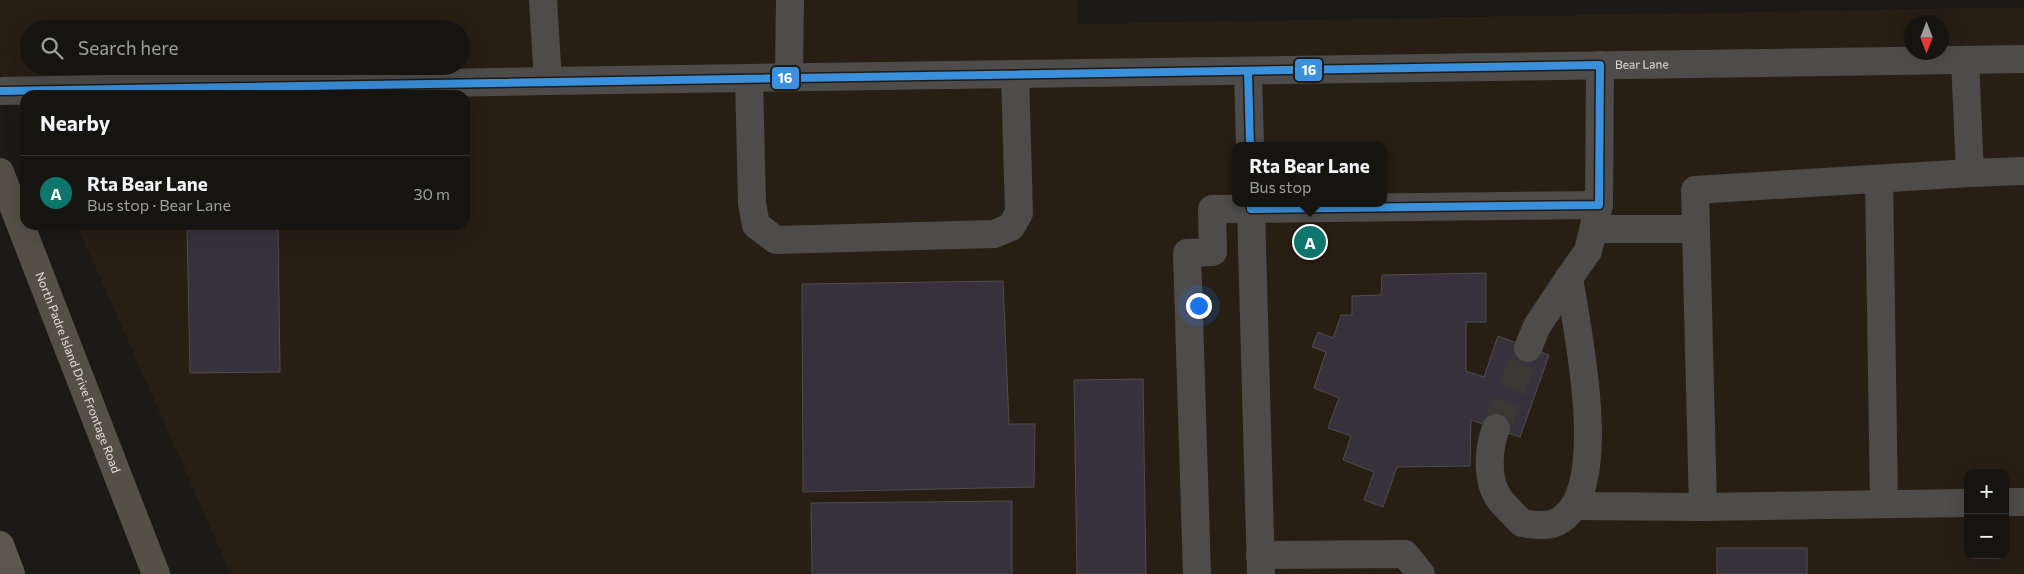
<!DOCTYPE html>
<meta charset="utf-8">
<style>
:root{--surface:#151411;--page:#22211f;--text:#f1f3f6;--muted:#9d9e9f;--line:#343331;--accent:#0f766e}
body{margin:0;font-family:Commissioner,sans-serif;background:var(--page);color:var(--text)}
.controls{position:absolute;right:15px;bottom:15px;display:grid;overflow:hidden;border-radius:10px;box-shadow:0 5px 20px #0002}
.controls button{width:45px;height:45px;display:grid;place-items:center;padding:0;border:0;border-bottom:1px solid var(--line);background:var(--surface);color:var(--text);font:25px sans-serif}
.compass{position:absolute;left:1904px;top:15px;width:45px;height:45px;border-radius:50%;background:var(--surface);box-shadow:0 5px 20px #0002;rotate:180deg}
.you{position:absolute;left:1198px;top:305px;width:18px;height:18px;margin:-12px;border:4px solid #fff;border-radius:50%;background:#1a73e8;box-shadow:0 0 0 8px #1a73e833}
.badge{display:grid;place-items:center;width:32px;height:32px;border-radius:50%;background:var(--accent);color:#fff;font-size:16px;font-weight:700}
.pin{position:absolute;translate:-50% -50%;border:2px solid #fff;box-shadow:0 1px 5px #0006}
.popup{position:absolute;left:1232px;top:142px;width:155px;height:65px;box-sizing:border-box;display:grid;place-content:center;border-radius:10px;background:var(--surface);filter:drop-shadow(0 1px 4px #0005);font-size:16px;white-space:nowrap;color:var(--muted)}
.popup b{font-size:19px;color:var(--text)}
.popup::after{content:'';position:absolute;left:50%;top:100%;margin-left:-10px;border:10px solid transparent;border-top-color:var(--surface)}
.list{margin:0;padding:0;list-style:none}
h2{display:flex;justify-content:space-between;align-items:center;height:65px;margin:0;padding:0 20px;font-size:21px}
h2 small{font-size:16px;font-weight:400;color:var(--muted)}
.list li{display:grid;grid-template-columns:32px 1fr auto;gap:15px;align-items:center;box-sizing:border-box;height:75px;padding:0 20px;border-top:1px solid var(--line)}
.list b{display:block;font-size:19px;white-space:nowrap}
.list p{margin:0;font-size:16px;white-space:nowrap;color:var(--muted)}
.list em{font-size:16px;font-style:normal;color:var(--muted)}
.icon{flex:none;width:28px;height:28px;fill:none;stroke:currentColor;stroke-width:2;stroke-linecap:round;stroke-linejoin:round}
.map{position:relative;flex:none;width:2024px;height:574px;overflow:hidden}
.search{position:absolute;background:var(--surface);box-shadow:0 5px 20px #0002;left:20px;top:20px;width:450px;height:55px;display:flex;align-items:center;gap:12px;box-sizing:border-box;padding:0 18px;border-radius:28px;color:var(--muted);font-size:19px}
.panel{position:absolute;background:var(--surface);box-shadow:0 5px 20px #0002;left:20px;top:90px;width:450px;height:140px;border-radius:15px}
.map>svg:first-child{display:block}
.built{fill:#271e14;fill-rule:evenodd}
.building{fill:#36313b;stroke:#4f4d4d}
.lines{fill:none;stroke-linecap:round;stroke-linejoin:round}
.minor-tunnel{stroke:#3a3734;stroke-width:28;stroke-dasharray:28 14;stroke-linecap:butt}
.minor{stroke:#4e4c4a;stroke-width:28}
.major{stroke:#545048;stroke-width:28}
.highway{stroke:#5d584d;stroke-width:28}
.bus-1-casing{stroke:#1f1a14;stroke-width:11}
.bus-1{stroke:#3a90db;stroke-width:8}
.labels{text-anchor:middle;stroke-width:4;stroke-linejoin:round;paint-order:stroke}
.street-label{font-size:12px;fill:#e1ddd9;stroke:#1f1a14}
.line-badge{stroke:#1f1a14;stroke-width:2}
.badge-label{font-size:14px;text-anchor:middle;font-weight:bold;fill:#fff}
</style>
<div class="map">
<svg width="2024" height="574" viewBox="0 0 2024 574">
<rect width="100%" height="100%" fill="#1c1a17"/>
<path class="built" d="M0 0H1077L1078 24 2024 7V574H231L77 225H465V95H25V121L0 71ZM1912 22H1942V52H1912ZM29 29H461V66H29ZM1236 146H1384V203H1236ZM1968 473H2005V555H1968Z"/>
<g class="building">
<polygon points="187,225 278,225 280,372 190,373"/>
<polygon points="1486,273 1486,322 1466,322 1466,371 1484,377 1498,336 1549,355 1520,437 1471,420 1470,466 1397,467 1383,507 1364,500 1374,472 1343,460 1351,436 1328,428 1339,398 1314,388 1326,352 1312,347 1318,332 1333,338 1341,315 1352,315 1352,296 1381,295 1382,275"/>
<polygon points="1003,281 1009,424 1035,424 1034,487 803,492 802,284"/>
<polygon points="1143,379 1146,574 1077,574 1074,380"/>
<polygon points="1012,501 1012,574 812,574 811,503"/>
<rect x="1717" y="548" width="90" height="26"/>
</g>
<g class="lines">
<polyline class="minor-tunnel" points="1496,428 1528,348"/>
<g class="minor">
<polyline points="543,0 548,81"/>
<polyline points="1965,60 1970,173 2024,171"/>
<polyline points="1248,72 1250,146"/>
<polyline points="789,77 790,0"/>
<polyline points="749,78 752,203 756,225 776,240 994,234 1011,227 1019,213 1015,74"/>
<path id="s1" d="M0 91 548 81 2024 59"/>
<polyline points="1879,179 1884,504"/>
<polyline points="1251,203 1251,209 1599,205"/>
<polyline points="1595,229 1696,229"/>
<polyline points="1569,278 1588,251 1599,205 1600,65"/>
<path d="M1496 428C1488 449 1486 481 1500 500 1507 508 1515 516 1522 523 1536 525 1550 528 1562 519 1611 485 1577 329 1569 278L1537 326 1528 348"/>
<polyline points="2005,502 2024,502"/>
<polyline points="1574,506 1703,507 1695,190 1970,173"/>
<polyline points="1703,507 1968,503"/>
<polyline points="1260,555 1405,554 1421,574"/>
<polyline points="1197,574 1187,253 1213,252 1212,209 1251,209 1261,574"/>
</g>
<path class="major" id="s2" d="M0 172 156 574"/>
<polyline class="highway" points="0,545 11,574"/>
<defs>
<g id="bus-1">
<polyline points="1248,72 1250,146"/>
<polyline points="0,91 1600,65 1599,205 1251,209 1251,203"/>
</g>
</defs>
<use href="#bus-1" class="bus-1-casing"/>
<use href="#bus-1" class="bus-1"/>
</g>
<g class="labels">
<g class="street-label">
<text dy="4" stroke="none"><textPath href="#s1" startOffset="1642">Bear Lane</textPath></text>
<text dy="4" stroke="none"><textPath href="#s2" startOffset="215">North Padre Island Drive Frontage Road</textPath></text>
</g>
</g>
<g class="line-badge">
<rect x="1294" y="58" width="29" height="24" rx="5" fill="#3a90db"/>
<rect x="771" y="66" width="29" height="24" rx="5" fill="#3a90db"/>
</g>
<g class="badge-label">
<text x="1309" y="75">16</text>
<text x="785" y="83">16</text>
</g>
</svg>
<div class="controls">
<button>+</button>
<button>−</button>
</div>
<svg class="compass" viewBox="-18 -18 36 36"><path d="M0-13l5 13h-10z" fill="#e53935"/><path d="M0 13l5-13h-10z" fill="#9d9e9f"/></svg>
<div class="you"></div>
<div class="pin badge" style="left:1310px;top:242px">A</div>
<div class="popup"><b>Rta Bear Lane</b>Bus stop</div>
<div class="search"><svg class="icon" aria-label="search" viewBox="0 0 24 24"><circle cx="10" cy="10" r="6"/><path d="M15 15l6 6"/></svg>Search here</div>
<section class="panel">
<h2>Nearby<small></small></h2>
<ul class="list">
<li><span class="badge">A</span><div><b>Rta Bear Lane</b><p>Bus stop · Bear Lane</p></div><em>30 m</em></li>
</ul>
</section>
</div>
